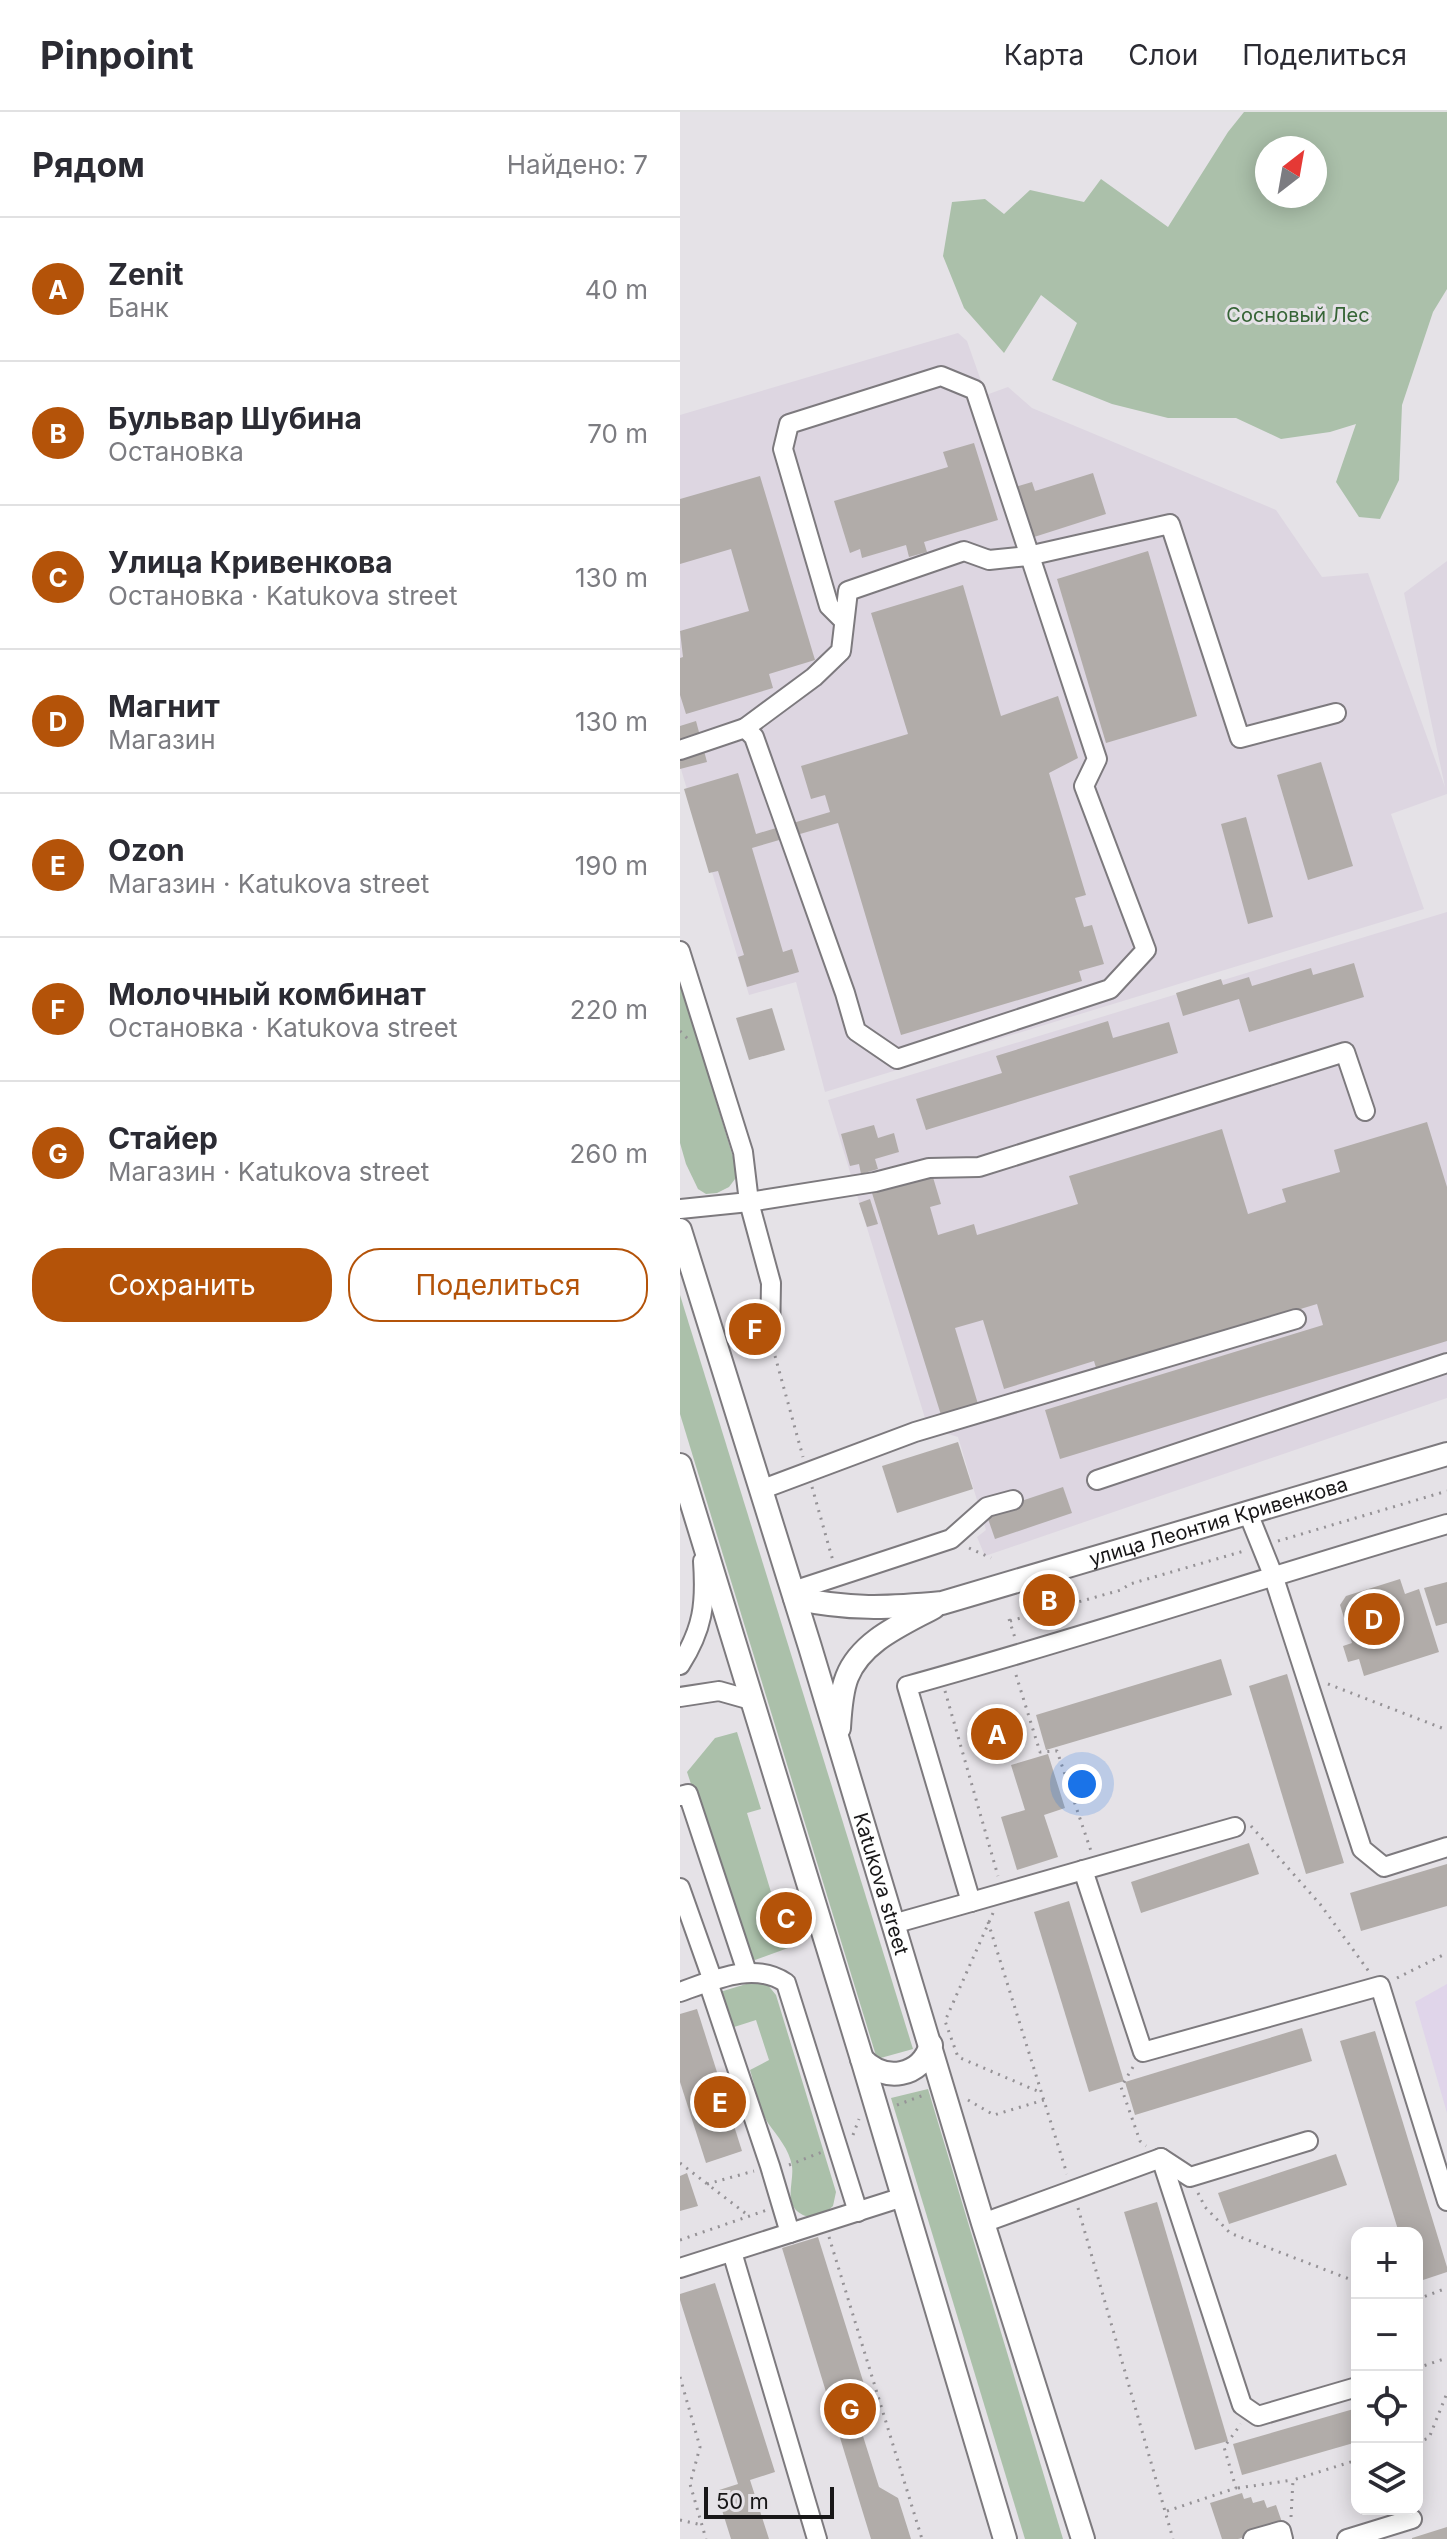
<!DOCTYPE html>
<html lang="ru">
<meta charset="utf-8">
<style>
:root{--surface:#fff;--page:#f7f7f7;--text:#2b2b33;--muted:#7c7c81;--line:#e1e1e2;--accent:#b45309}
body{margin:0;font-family:Inter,sans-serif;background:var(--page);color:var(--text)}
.controls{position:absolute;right:24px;bottom:24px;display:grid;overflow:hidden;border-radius:16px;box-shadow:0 4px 20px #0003}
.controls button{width:72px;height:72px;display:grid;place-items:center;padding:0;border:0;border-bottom:2px solid var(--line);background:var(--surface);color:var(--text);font:40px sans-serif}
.compass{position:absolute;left:575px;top:24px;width:72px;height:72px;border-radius:50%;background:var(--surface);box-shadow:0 4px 20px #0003;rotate:31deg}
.scale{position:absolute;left:24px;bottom:20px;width:130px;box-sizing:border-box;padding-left:8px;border:4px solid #181718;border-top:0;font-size:22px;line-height:28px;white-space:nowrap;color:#181718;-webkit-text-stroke:6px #e5e2e7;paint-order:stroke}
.you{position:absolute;left:402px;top:1672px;width:28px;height:28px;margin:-20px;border:6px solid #fff;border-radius:50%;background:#1a73e8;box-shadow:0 0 0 12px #1a73e833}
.badge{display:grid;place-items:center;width:52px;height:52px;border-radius:50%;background:var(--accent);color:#fff;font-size:26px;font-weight:700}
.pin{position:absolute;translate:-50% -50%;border:4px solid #fff;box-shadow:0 2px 8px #0006}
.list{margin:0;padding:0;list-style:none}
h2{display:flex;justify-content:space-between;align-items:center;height:104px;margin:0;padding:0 32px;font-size:34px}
h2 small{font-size:26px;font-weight:400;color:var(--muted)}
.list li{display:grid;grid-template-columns:52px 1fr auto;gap:24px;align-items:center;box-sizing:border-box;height:144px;padding:0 32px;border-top:2px solid var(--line)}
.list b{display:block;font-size:30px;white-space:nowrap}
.list p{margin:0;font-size:26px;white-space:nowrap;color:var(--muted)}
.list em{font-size:26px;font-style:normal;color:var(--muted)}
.actions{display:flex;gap:16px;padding:24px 32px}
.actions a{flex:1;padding:18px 0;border:2px solid var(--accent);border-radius:32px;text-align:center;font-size:28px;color:var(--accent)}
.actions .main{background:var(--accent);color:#fff}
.icon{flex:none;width:44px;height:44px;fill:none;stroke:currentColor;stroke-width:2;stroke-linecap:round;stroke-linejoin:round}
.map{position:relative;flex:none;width:767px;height:2427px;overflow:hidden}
header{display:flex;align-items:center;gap:48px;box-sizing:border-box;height:112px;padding:0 40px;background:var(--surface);border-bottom:2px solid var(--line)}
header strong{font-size:38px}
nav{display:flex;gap:44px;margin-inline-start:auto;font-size:28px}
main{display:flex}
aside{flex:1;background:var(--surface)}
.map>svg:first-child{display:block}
.built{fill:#ddd6e1}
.education{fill:#e0d5ea}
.green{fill:#abc0aa;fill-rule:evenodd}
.building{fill:#b1aca9}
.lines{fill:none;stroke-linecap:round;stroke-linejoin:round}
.minor-casing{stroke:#7d7a7e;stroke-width:22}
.major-casing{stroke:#7d7a7e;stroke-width:26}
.path{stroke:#959296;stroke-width:3;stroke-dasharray:2 6;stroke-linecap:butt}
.minor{stroke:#fff;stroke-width:18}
.major{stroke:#fff;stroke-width:22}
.labels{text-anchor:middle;stroke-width:6;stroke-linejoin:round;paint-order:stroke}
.park-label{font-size:20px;fill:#366436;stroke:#e5e2e7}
.street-label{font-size:20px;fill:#181718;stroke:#e5e2e7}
</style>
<header>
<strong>Pinpoint</strong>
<nav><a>Карта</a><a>Слои</a><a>Поделиться</a></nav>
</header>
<main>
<aside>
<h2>Рядом<small>Найдено: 7</small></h2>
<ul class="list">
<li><span class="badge">A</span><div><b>Zenit</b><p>Банк</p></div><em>40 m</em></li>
<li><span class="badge">B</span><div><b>Бульвар Шубина</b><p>Остановка</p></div><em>70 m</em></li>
<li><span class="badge">C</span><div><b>Улица Кривенкова</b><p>Остановка · Katukova street</p></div><em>130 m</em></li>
<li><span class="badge">D</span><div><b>Магнит</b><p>Магазин</p></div><em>130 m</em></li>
<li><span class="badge">E</span><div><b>Ozon</b><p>Магазин · Katukova street</p></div><em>190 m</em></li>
<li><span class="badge">F</span><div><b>Молочный комбинат</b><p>Остановка · Katukova street</p></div><em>220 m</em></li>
<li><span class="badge">G</span><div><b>Стайер</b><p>Магазин · Katukova street</p></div><em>260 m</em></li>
</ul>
<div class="actions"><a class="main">Сохранить</a><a>Поделиться</a></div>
</aside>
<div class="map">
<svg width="767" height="2427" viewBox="0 0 767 2427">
<rect width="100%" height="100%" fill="#e5e2e7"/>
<g class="built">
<polygon points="278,221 287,229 306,283 328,275 352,296 596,398 642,465 688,461 765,675 724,481 767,449 767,682 711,702 744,797 145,980 116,870 69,883 0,654 0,303"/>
<polygon points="767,800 767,1286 305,1444 297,1425 306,1418 278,1325 248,1316 148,988"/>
</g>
<polygon class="education" points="767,1872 767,2001 735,1890"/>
<g class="green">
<path d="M564 0H767V177L753 200 722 293 719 368 700 407 679 405 656 370 676 312 650 320 601 327 556 306H488L432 292 372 268 397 211 361 183 324 241 284 196 263 144 272 90 305 87 324 102 350 78 404 90 421 67 488 115 548 20ZM587 36H635V84H587Z"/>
<polygon points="0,870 56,1055 55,1067 49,1075 37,1081 26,1082 18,1077 6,1052 0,1031"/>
<polygon points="0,1183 233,1937 197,1947 0,1302"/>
<polygon points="57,1620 81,1697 67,1701 108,1836 75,1848 68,1843 7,1660 35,1626"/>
<path d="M76 1869 87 1872 96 1883 156 2080 153 2094C142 2105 127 2110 115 2097 106 2086 114 2067 112 2054 109 2037 98 2025 88 2011 79 1997 75 1974 70 1958L89 1948 76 1908 51 1916 40 1880Z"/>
<polygon points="248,1977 383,2427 345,2427 211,1986"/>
</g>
<g class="building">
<polygon points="294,331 318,408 244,430 247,440 229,445 226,433 182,446 180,437 170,441 154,389 268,355 263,340"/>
<polygon points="413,361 426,402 351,426 335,375 352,370 355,379"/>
<polygon points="80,364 135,548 89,562 93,576 6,602 0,583 0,546 3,545 0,519 69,499 51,437 0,452 0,387"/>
<polygon points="468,439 517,604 426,631 377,467"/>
<polygon points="283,473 321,604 378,584 398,646 369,661 406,783 395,786 404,815 412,813 424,852 399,859 402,869 221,923 158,711 72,736 103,840 112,837 119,860 67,875 58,845 64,843 38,759 29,761 4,677 58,661 76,722 150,700 145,683 131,687 121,654 228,622 191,501"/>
<polygon points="16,609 27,650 0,657 0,614"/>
<polygon points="641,650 673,754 628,768 597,663"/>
<polygon points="566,705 593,805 568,812 541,712"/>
<polygon points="674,851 684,885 569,920 559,887 503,904 496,881 541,867 543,873 569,865 572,874 631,856 633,863"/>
<polygon points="92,896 105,938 69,948 56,906"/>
<polygon points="428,909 433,926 489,910 498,941 246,1018 236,987 322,961 316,944"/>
<polygon points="747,1010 767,1075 767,1229 380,1347 365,1298 643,1213 637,1192 417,1259 414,1249 324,1277 303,1208 275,1216 298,1292 261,1303 192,1081 252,1062 261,1092 250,1095 258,1123 294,1112 297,1123 398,1092 389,1064 542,1017 568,1102 606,1090 602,1077 660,1060 654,1038"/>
<polygon points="194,1013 198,1026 214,1021 219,1040 195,1047 198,1057 181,1062 179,1052 170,1054 161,1022"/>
<polygon points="190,1087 198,1112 187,1115 179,1091"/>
<polygon points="278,1330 293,1377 217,1401 202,1354"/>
<polygon points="383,1375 392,1401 315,1427 306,1401"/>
<polygon points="720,1467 725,1482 739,1477 759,1540 684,1564 679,1547 668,1550 663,1534 672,1531 660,1493 666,1484"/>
<polygon points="767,1470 767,1511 756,1514 744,1476"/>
<polygon points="541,1547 552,1583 366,1638 356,1603"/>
<polygon points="607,1562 664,1751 626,1762 569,1574"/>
<polygon points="329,1602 339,1635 302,1646 297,1630 300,1615 310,1606"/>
<polygon points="368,1642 385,1696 364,1703 378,1745 337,1758 321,1705 345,1698 331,1653"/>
<polygon points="569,1731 579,1762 461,1801 451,1770"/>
<polygon points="767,1752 767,1794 681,1819 670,1781"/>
<polygon points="389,1789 444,1969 409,1980 354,1800"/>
<polygon points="17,1897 62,2039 26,2051 0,1970 0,1902"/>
<polygon points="622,1916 632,1949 455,2003 445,1970"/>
<polygon points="695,1919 767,2155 767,2160 737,2170 737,2121 719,2121 660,1929"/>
<polygon points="656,2042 667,2073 549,2112 538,2081"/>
<polygon points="7,2061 18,2094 0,2099 0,2064"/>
<polygon points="477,2090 548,2329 515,2338 444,2100"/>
<polygon points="138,2125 193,2301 182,2321 199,2375 218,2386 231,2427 191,2427 102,2136"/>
<polygon points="35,2171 95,2360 70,2368 89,2427 51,2427 36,2379 58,2372 0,2188 0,2182"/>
<polygon points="677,2296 677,2330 562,2363 553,2332"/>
<polygon points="562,2381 564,2387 571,2385 573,2391 584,2388 587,2396 596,2393 603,2413 558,2427 542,2427 530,2391"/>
<polygon points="767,2415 767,2427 732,2427 732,2426"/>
</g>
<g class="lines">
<defs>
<g id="minor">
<polyline points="65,616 74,625 165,881 176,919 217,947 430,877 466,838 404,674 417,647 295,278 261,264 109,312 103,337 149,494 164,509"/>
<polyline points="0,638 65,616 134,565 161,539 168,479 284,439 309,448 348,444 490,412 560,626 656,601"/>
<polyline points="0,839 63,1040 69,1090 0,1097"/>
<polyline points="90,1227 91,1171 69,1090 195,1070 249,1056 299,1055 665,940 685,999"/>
<polyline points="417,1368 767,1251"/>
<polyline points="80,1378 235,1320 616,1207"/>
<polyline points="568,1401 593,1463 682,1737 704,1755 767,1735"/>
<polyline points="113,1479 271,1427 307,1395 333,1388"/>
<path d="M0 1553C23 1517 26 1492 23 1449"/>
<polyline points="0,1585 39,1579 71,1588"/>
<polyline points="0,1684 8,1682 67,1860"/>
<polyline points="403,1758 463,1940 700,1874 767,2089"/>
<polyline points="0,1776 33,1869"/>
<polyline points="291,1790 555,1715"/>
<path d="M213 1812 291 1790 227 1574C408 1524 586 1465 767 1412"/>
<polyline points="28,1870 90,2054 110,2121"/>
<path d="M0 1880C34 1868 74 1849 106 1871L178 2100"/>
<polyline points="481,2046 562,2293 578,2304 677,2275"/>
<polyline points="303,2111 481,2046 510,2065 628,2029"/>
<polyline points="52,2140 137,2427"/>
<polyline points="0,2156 223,2085"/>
<polyline points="573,2427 601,2419 603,2427"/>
<polyline points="667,2427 732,2407"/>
</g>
<g id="major">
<path id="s1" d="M0 1118 130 1535 303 2111 403 2427"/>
<polyline points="0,1353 182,1947 325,2427"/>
<path id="s2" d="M115 1486C168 1498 209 1496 262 1491L767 1342"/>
<path d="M159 1616C160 1600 161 1580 167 1565 181 1529 223 1512 254 1495"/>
<path d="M182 1947C205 1971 241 1965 251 1933"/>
</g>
</defs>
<use href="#minor" class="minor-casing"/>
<use href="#major" class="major-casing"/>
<g class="path">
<polyline points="0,919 9,928"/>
<polyline points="95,1244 123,1345"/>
<polyline points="132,1375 153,1449"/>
<polyline points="598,1429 767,1379"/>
<polyline points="289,1436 311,1446"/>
<polyline points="329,1507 335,1526"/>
<polyline points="330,1509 441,1478 450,1472 564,1439"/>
<polyline points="336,1563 360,1640 377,1639 411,1739"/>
<polyline points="648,1572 767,1618"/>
<polyline points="265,1579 318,1764"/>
<polyline points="571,1714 640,1792 690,1861"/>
<polyline points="313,1801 265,1909 278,1945 362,1981"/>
<polyline points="308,1810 387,2062"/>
<polyline points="717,1866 767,1841"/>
<polyline points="453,1955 441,1975 460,2029 466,2034"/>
<polyline points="288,1988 314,2003 364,1988"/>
<polyline points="217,1993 244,1983"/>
<polyline points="173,2023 179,2007"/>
<polyline points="0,2051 69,2104"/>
<polyline points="109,2053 142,2040"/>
<polyline points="27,2072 74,2059"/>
<polyline points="518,2081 525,2095 550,2121 677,2170"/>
<polyline points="398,2096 493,2427"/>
<polyline points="149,2125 242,2427"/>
<polyline points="0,2128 87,2098"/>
<polyline points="737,2185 743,2185 767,2176"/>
<polyline points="737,2256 767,2246"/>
<polyline points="0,2265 20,2335 10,2372 26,2427"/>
<polyline points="737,2330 749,2326 767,2281"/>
<polyline points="558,2376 613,2368"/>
<polyline points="487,2399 556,2376 544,2335 561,2312"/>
<polyline points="611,2405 613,2368 677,2348"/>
<polyline points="0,2408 22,2413"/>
</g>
<use href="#minor" class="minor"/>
<use href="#major" class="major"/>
</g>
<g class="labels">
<g class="park-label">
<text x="618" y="210">Сосновый Лес</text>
</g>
<g class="street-label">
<text dy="7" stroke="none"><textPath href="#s2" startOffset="436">улица Леонтия Кривенкова</textPath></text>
<text dy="7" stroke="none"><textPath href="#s1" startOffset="684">Katukova street</textPath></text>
</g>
</g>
</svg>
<div class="controls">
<button>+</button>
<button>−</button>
<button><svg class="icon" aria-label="locate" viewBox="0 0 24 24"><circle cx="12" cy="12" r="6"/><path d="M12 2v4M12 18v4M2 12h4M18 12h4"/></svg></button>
<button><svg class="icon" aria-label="layers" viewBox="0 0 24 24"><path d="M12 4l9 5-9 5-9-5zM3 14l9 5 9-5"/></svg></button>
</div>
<svg class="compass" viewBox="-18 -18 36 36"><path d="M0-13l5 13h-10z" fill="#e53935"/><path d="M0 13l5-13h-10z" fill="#7c7c81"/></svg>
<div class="scale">50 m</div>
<div class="you"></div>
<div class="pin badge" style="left:317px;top:1622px">A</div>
<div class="pin badge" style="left:369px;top:1488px">B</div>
<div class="pin badge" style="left:106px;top:1806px">C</div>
<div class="pin badge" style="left:694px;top:1507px">D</div>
<div class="pin badge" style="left:40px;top:1990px">E</div>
<div class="pin badge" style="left:75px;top:1217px">F</div>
<div class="pin badge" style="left:170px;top:2297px">G</div>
</div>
</main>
